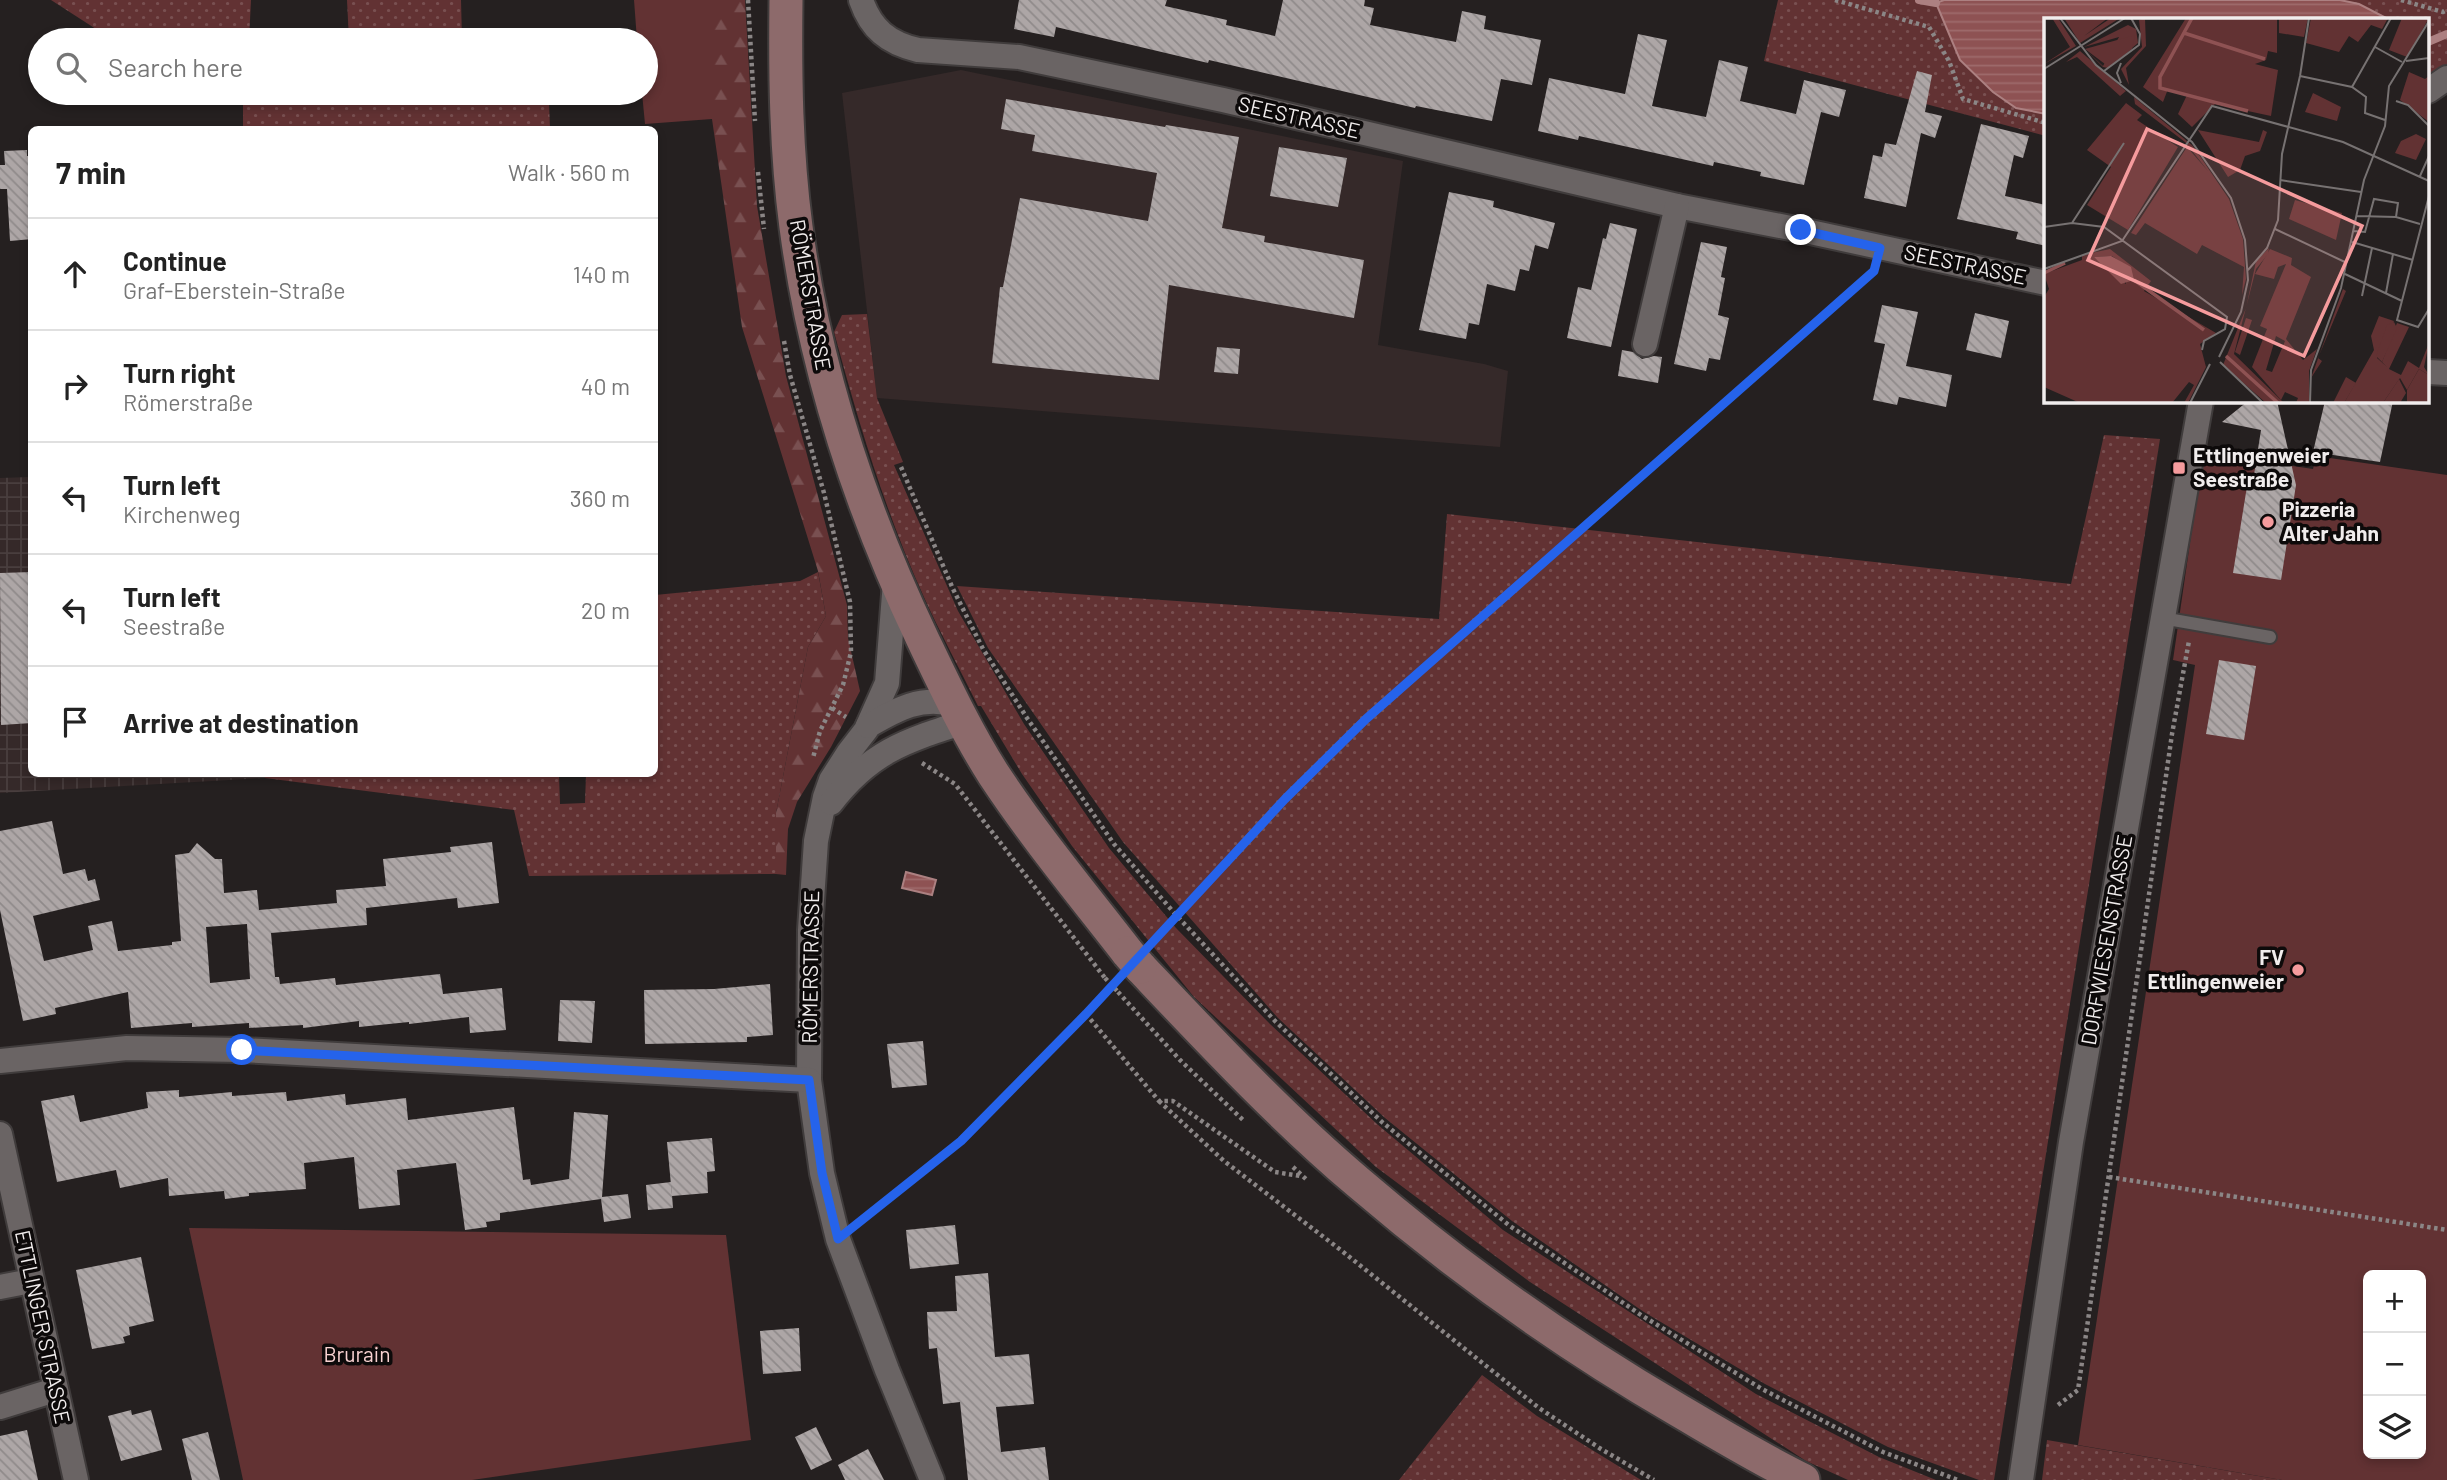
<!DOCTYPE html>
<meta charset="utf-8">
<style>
:root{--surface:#fff;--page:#f2f2f2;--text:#222;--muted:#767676;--line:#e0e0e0}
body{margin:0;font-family:Barlow,sans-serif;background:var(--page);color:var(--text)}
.controls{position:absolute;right:21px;bottom:21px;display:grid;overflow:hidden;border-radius:10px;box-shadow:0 4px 10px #0003}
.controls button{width:63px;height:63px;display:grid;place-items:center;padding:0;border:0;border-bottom:2px solid var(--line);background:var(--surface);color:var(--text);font:35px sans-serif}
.stop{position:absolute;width:21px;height:21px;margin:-16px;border:5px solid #2563eb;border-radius:50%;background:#fff}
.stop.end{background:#2563eb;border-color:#fff;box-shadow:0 2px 7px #0008}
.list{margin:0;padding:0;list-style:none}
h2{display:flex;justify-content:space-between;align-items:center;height:91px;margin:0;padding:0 28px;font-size:30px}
h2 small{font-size:23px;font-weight:400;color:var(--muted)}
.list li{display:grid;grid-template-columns:46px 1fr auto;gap:21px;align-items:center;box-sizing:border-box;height:112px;padding:0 28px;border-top:2px solid var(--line)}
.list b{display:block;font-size:26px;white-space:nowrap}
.list p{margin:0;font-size:23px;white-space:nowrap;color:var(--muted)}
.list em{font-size:23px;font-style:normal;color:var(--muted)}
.icon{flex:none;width:38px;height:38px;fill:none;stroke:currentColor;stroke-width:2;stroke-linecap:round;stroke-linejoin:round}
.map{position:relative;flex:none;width:2447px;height:1480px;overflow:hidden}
.search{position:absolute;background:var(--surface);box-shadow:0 4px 10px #0003;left:28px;top:28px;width:630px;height:77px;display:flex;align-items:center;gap:18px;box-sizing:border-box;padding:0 24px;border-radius:38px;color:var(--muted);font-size:26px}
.panel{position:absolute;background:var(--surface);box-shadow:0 4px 10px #0003;left:28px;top:126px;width:630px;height:651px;border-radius:10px}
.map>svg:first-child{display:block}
.built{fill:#352929}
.industrial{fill:url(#industrial-grid)}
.grass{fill:url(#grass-dots)}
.forest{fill:url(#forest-firs)}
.garden{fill:#623233;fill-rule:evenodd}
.water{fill:url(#water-rules);stroke:#ac8081;stroke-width:2}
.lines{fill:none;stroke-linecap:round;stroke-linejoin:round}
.stream{stroke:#ac8081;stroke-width:8}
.building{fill:url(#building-back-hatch);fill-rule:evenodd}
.lane-casing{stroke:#403c3c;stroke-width:16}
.street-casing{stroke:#403c3c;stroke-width:28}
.secondary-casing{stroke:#403c3c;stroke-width:37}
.path{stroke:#8b8686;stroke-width:4.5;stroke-dasharray:3.5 3.5;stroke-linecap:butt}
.lane{stroke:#6a6464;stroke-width:12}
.street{stroke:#6a6464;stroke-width:24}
.secondary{stroke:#8d6a6b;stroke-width:33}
.secondary-bridge-casing{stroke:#403c3c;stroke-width:37;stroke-linecap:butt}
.path-bridge{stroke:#8b8686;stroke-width:4.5;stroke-dasharray:3.5 3.5;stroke-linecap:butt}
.secondary-bridge{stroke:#8d6a6b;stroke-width:33}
.route{stroke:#2563eb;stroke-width:9}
.poi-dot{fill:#f59b9d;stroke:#0d0a0a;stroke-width:2.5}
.labels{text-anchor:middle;stroke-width:7;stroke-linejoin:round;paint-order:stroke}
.street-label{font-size:21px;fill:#f1eded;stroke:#0d0a0a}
.poi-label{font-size:21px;font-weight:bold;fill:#f1eded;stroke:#0d0a0a;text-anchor:start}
.park-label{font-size:21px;fill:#f9d2d1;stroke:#0d0a0a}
.inset-river{fill:none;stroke:#8e5253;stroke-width:3.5}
.inset-road{fill:none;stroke:#777272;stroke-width:2}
.view{fill:#f59b9d;fill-opacity:0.15;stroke:#f59b9d;stroke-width:3.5}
.inset-edge{fill:none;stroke:#f1eded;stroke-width:3.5}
</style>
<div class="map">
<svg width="2447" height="1480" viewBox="0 0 2447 1480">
<defs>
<pattern id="industrial-grid" width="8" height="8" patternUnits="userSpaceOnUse" patternTransform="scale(1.75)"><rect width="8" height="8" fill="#352929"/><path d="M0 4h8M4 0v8" fill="none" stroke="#493e3e"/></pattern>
<pattern id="grass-dots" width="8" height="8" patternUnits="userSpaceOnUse" patternTransform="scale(1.75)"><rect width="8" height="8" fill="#623233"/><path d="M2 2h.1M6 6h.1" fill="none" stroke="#795051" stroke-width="1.8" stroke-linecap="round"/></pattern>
<pattern id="forest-firs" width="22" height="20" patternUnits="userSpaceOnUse" patternTransform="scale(1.75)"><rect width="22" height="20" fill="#623233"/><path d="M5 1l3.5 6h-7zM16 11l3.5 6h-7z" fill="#795051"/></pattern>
<pattern id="water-rules" width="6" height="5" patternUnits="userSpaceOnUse" patternTransform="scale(1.75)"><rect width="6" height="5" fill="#8e5253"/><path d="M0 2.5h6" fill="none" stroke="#9e6b6c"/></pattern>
<pattern id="building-back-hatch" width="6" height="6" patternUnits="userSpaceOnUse" patternTransform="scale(1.75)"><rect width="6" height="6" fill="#ada6a6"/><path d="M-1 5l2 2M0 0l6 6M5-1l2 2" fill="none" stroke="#8f8a8a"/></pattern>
</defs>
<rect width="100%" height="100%" fill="#252020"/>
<polygon class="built" points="961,70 1403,161 1378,345 1484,364 1508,371 1500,447 877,398 842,93"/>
<polygon class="industrial" points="31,477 32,774 265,774 265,778 0,793 0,478"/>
<g class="grass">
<polygon points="51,0 251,0 249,40 113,40"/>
<polygon points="347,0 461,0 462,40 349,40"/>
<polygon points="1778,0 1944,0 1937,3 2016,108 2046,114 2046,136 1764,61"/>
<polygon points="2340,0 2447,0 2447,69 2428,82 2428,19 2388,19 2359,4"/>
<polygon points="243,93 464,93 465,101 549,102 550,129 243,129"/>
<path d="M867 314 877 398 903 462 894 465 958 611 1024 724 1109 848 1176 928 1270 1024 1377 1124 1503 1230 1756 1394 1879 1457 1936 1480H1848L1806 1461 1530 1282 1376 1167 1194 997 1072 846 1022 774 981 706H978C960 669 940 633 923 595 885 511 858 421 834 332L842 315Z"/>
<polygon points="2104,435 2160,439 1994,1480 1979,1480 1888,1447 1765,1384 1644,1312 1512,1221 1385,1118 1278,1018 1123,842 988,648 957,586 1439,619 1447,514 2071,584"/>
<polygon points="818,572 826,616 808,647 776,813 776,874 529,876 514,810 265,778 265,774 559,774 560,804 585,803 586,774 654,774 655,595 800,581"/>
<polygon points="1482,1375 1537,1416 1641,1480 1399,1480"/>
<polygon points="2047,1440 2282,1480 2042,1480"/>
</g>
<polygon class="forest" points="712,0 745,0 757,206 786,376 847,605 848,638 860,691 831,747 797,802 788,829 786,875 776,874 776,813 808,647 826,616 818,571 742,327 712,119"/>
<g class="garden">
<polygon points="634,0 712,0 712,119 645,124 642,93 646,93 646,40 637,40"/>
<path d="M2203 453 2313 469 2316 456 2447 475V1480H2282L2078 1445 2195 665 2173 660ZM2368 1275H2421V1454H2368Z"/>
<polygon points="189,1228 726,1235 751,1440 472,1480 243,1480"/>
</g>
<g class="water">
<polygon points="1944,0 2340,0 2359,4 2388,19 2046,19 2046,114 2016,108 1993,92 1960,60 1936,3"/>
<polygon points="906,872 936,880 932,895 902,888"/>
</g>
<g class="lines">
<g class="stream">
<polyline points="1919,0 1936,3"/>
<polyline points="2428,42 2447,34"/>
</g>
</g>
<g class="building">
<polygon points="1019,0 1167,0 1165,6 1227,20 1226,25 1275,36 1283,0 1365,0 1364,6 1374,8 1370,25 1456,42 1462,11 1486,16 1484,29 1541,40 1532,85 1501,79 1492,121 1416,106 1415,108 1209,60 1208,63 1056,27 1054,37 1014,29"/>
<polygon points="1638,34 1667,40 1652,106 1706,117 1719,60 1748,67 1740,101 1796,114 1804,80 1846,90 1839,117 1821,112 1804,185 1760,176 1761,172 1714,162 1713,166 1579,136 1578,140 1538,131 1549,78 1625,94"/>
<polygon points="1917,71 1932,75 1925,112 1942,116 1935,138 1921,133 1906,207 1864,198 1873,155 1882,157 1885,143 1896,145"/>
<polygon points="1006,99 1165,127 1166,125 1239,137 1222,228 1265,236 1264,242 1364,260 1354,318 1169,285 1159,380 992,363 1000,287 1003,287 1020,198 1148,221 1157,173 1032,151 1035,135 1001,129"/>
<polygon points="1981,124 2029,136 2023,158 2014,155 2005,196 2046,205 2046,246 2016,239 2018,232 1957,219"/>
<polygon points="1279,147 1347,158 1338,207 1270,196"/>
<polygon points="27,150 27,156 32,156 32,239 10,241 7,189 0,189 0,165 5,165 4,151"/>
<polygon points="1449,192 1494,201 1493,207 1555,223 1548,249 1535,245 1529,271 1520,269 1515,291 1487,284 1479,325 1469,323 1466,339 1419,330"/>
<polygon points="1610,223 1637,229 1611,347 1567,338 1578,287 1591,290 1603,238 1606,239"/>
<polygon points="1701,242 1727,247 1721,277 1725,278 1718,315 1729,318 1720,360 1709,358 1706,371 1674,364"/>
<polygon points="1882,305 1918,312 1906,366 1952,375 1946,407 1899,397 1897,405 1873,400 1885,344 1874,342"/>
<polygon points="1975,313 2009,321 2001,358 1966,350"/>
<polygon points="1217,347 1240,349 1238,374 1214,372"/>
<polygon points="1622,350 1633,352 1642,359 1654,356 1662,357 1658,383 1618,376"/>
<polygon points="2248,401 2277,401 2296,485 2281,580 2233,573 2249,474 2254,475 2261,430 2222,422"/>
<polygon points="2325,401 2393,401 2380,462 2313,452"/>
<polygon points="32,572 32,723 1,725 0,573"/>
<polygon points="2219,660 2256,666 2244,740 2206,734"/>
<path d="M52 821 63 874 85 869 88 881 95 879 100 900 33 916 44 961 93 950 88 926 112 921 118 951 172 945V942L181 941 175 855 189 853 197 843 215 859H222L224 893 257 890 259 910 337 903 336 890 386 886 383 859 451 852 450 847 492 842 499 903 458 908 457 898 366 908 367 925 271 933 275 977H279L280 984 335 978 336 985 440 974 443 994 502 988 506 1030 470 1033 469 1017 409 1024V1022L359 1027V1021L303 1028V1025L249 1028V1023L192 1027V1023L131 1028 128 992 55 1008 56 1014 23 1021 0 910V831ZM247 924 250 979 210 983 206 927Z"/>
<polygon points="770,984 773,1035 747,1037 747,1042 645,1044 644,990 714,989"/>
<polygon points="560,1000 595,1001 592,1043 558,1041"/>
<polygon points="923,1041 927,1085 892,1088 887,1044"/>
<polygon points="179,1090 179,1097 232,1092 232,1096 286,1092 287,1101 345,1094 346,1105 406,1098 408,1120 514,1107 523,1180 530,1179 531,1185 569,1179 574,1112 608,1115 602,1197 628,1194 631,1218 604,1222 601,1199 500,1213 500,1220 486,1222 487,1227 465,1230 456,1163 397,1170 400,1205 359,1209 354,1157 304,1163 306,1189 249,1193 249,1196 225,1199 224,1191 169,1196 168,1178 120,1188 116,1170 57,1182 41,1101 74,1095 80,1122 148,1108 146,1092"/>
<polygon points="712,1138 715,1171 707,1172 708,1193 672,1196 667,1142"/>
<polygon points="671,1182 673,1208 648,1210 646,1185"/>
<polygon points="955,1225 959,1264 910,1269 906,1230"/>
<polygon points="141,1257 154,1321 129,1327 130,1335 123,1337 125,1343 92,1349 76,1270"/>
<polygon points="988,1273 995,1357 1029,1354 1034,1404 996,1407 1001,1452 1045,1447 1049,1480 968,1480 960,1402 943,1404 937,1348 929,1349 927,1312 957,1311 955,1276"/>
<polygon points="799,1328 801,1371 763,1374 760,1331"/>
<polygon points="131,1410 132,1415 151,1410 162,1450 121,1461 108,1416"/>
<polygon points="816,1427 832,1460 811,1470 795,1437"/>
<polygon points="27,1430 38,1480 0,1480 0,1436"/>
<polygon points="208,1432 220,1480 192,1480 182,1439"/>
<polygon points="868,1449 884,1480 845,1480 838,1465"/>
</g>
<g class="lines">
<defs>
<polyline id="lane" points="2162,618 2270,637"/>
<g id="street">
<path d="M861 0C871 29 888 43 918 50L1019 57 1223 100 1677 206 1801 230 2046 283"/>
<polyline points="2428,91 2447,78"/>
<polyline points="1645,344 1677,206"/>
<polyline points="2428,372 2447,373"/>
<polyline points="895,582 887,683 866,730 849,752 831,780 825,797 816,841 810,930 809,1080 822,1173 838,1239 887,1370 932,1480"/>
<path d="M868 726C897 709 922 695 955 705"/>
<path d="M831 803C870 752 905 741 964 722"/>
<polyline points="0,1061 127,1048 242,1050 809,1080"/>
<polyline points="0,1134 76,1480"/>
<polyline points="0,1287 31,1281"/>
<polyline points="0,1407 55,1390"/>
<polyline points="2021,1480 2071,1142 2201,401"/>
</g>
<g id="secondary">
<path d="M786 0C785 76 786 152 796 227 815 370 861 510 923 640 945 686 967 733 994 775 1035 837 1083 895 1128 953"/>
<path d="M1140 967C1211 1042 1281 1117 1359 1183 1458 1268 1565 1344 1678 1410 1719 1434 1760 1459 1803 1480"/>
</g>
</defs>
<use href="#lane" class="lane-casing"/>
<use href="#street" class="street-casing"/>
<use href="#secondary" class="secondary-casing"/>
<g class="path">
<polyline points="748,0 755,121"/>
<polyline points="1835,0 1929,27 1949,61 1963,99 2046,123"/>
<polyline points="2401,0 2443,12 2447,10"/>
<polyline points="758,172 764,229"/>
<polyline points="784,341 790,375 824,493 850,602 851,652 843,685 820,731 813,758"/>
<polyline points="901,467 953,589 983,649 1027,718 1114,844 1177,916 1275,1021 1382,1122 1510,1226 1641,1315 1762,1389 1883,1452 1958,1480"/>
<polyline points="832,708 846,717"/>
<polyline points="922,763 955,784 1105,978"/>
<polyline points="1154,940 1285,799 1366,719 1873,272"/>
<polyline points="1118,992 1180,1060 1243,1120"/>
<polyline points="1086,1014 1159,1101 1173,1101 1275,1172 1300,1176"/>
<polyline points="1159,1101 1224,1161 1342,1251 1539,1408 1601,1449 1654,1480"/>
<polyline points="1293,1167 1307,1180"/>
<polyline points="2109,1177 2447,1230"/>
<polyline points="859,1222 961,1141 1115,982"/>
<polyline points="2058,1405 2078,1390 2172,734 2189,641"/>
</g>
<use href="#lane" class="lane"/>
<use href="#street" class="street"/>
<use href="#secondary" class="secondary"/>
<defs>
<polyline id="secondary-bridge" points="1128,953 1140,967"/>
</defs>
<use href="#secondary-bridge" class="secondary-bridge-casing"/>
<polyline class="path-bridge" points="1105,978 1118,992"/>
<use href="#secondary-bridge" class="secondary-bridge"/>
</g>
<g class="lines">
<polyline class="route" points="242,1050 809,1080 822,1173 838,1239 961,1141 1086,1014 1285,799 1366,719 1874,271 1880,248 1801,230"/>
</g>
<g class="poi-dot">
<rect x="2172" y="461" width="14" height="14" rx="3.5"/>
<circle cx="2268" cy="522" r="7"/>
<circle cx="2298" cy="970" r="7"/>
</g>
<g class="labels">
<g class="street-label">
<text transform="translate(1299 118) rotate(13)" y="7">SEESTRASSE</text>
<text transform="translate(1965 265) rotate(12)" y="7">SEESTRASSE</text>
<text transform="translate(810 295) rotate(80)" y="7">RÖMERSTRASSE</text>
<text transform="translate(2107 940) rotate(-80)" y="7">DORFWIESENSTRASSE</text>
<text transform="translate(811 967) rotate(-89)" y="7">RÖMERSTRASSE</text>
<text transform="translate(42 1327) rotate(78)" y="7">ETTLINGER STRASSE</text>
</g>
<g class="poi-label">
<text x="2193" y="463">Ettlingenweier<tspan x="2193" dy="24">Seestraße</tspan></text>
<text x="2282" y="517">Pizzeria<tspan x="2282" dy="24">Alter Jahn</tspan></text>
<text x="2284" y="965" text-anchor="end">FV<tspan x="2284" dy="24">Ettlingenweier</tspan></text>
</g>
<g class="park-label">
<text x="357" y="1362">Brurain</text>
</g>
</g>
<g transform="translate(2044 18)">
<rect width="385" height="385" fill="#252020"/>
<path d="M8 0H14L32 28 0 46 26 29ZM20 0H64L40 18 67 0H76L36 25ZM101 0 102 28 82 50 85 67 77 51 98 29 95 2ZM142 0H233V35L224 33 222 42 211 46 234 52 227 98 171 86 148 109 134 96 143 77 124 71 119 84 99 69ZM235 0H264L260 19 235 15ZM267 0H344L338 11 327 7 314 24 305 18 295 34 262 25ZM84 7 92 11 94 25 64 50 59 49 43 33 59 48 75 19 40 29ZM36 33 82 73 76 78 33 39 22 44ZM90 79 149 128 185 181 199 221 202 261 198 277 200 249 158 227 153 236 101 205 92 217 87 215 143 129 164 153 141 124 91 86ZM154 112 215 124 219 112 223 114 216 133 201 138 196 152 184 159ZM66 231 107 263 100 273 172 315 156 326 162 349 144 385H140L150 367 145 364 128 385H36L0 369V279L5 271 0 256 38 242V237ZM68 238 81 247 82 266 50 239ZM226 231 248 240 247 247 267 259 242 321 259 342 273 331 265 353V385H252L254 380 241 374 237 382 208 349 223 311 216 308 242 246 234 249 230 261 211 256ZM232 318 241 323 228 354 222 352ZM299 271 302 273 274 340 278 343 267 360ZM335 298 350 303 333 340 343 349 338 344 353 305 365 309 345 351 357 357 364 343 375 350 385 325 380 349 385 357 375 351 363 372 356 360 339 385H300L330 332 327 318Z" fill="#623233" fill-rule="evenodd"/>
<path d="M91 17 88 31 65 49 41 31ZM225 230 224 236 212 251 190 336 240 385H222L179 347 202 290 212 243ZM350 304 353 310 338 344 332 338 343 307Z" fill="#623233"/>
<path d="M358 0H385L363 39 345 32Z" fill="#623233"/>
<path d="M365 54 381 61 385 58V104L356 82ZM269 75 297 89 293 103 261 94ZM82 85 98 97 93 102 134 129 84 212 43 187 67 149 43 132ZM372 116 382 121 372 142 351 135 357 123ZM251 182 298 195 292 222 245 201ZM202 300 208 302 196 337 191 334ZM375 351 385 357V385H363V372ZM302 359 312 365 300 385H289ZM355 361 362 375 356 385H339Z" fill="#623233"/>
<path d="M67 238 87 249 90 262 77 266 50 239Z" fill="#8e5253"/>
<path class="inset-river" d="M148 0 116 59V70L204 93M140 15 221 41M0 255 21 245M90 262 160 312M182 338 234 385"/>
<path class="inset-road" d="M16 0 52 47 148 124 187 180 201 222 204 262 197 294 175 339M331 29 358 44M362 43 385 40M77 45 73 55 77 65M0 51 81 0M60 53 95 27 96 16 87 0M256 58 308 69 322 79 321 95 341 102M256 58 265 0M308 69 347 0M352 83 364 87 385 108M376 158 385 138M236 162 317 174M385 178 353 302 374 309 385 291M313 198 352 199 376 206M28 205 80 125M0 209 28 205 60 209 183 299 181 311 160 323 158 332M231 211 303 245M310 213 321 214 330 181 354 185 352 199M308 224 369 242M0 251 78 223 168 88 299 124 385 163M204 252 223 230 234 202 238 136 256 58M301 256 358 283M342 275 349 236M318 278 328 230M176 344 219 385M146 385 166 346M266 385 267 352 297 270 320 162 341 108 345 68 385 3"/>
<path class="view" d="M103 111 318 208 260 338 44 242Z"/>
<rect width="385" height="385" class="inset-edge"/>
</g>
</svg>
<div class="controls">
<button>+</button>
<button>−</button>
<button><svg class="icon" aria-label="layers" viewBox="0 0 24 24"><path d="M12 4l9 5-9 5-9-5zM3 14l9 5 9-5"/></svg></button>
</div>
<div class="stop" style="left:242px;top:1050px"></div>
<div class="stop end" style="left:1801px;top:230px"></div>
<div class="search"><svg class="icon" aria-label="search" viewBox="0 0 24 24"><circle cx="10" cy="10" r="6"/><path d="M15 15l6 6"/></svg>Search here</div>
<section class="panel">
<h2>7 min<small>Walk · 560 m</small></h2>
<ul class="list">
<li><svg class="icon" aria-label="ahead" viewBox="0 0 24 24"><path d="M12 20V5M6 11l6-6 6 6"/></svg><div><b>Continue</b><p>Graf-Eberstein-Straße</p></div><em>140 m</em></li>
<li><svg class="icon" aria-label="right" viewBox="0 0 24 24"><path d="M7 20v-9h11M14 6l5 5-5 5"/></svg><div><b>Turn right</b><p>Römerstraße</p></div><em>40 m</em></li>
<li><svg class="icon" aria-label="left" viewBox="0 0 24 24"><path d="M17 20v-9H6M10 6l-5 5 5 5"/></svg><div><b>Turn left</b><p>Kirchenweg</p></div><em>360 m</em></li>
<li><svg class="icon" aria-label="left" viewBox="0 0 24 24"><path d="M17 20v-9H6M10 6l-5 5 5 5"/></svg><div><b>Turn left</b><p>Seestraße</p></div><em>20 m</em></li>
<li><svg class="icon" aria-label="arrive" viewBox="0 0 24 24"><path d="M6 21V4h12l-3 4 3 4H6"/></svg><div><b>Arrive at destination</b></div></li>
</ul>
</section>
</div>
